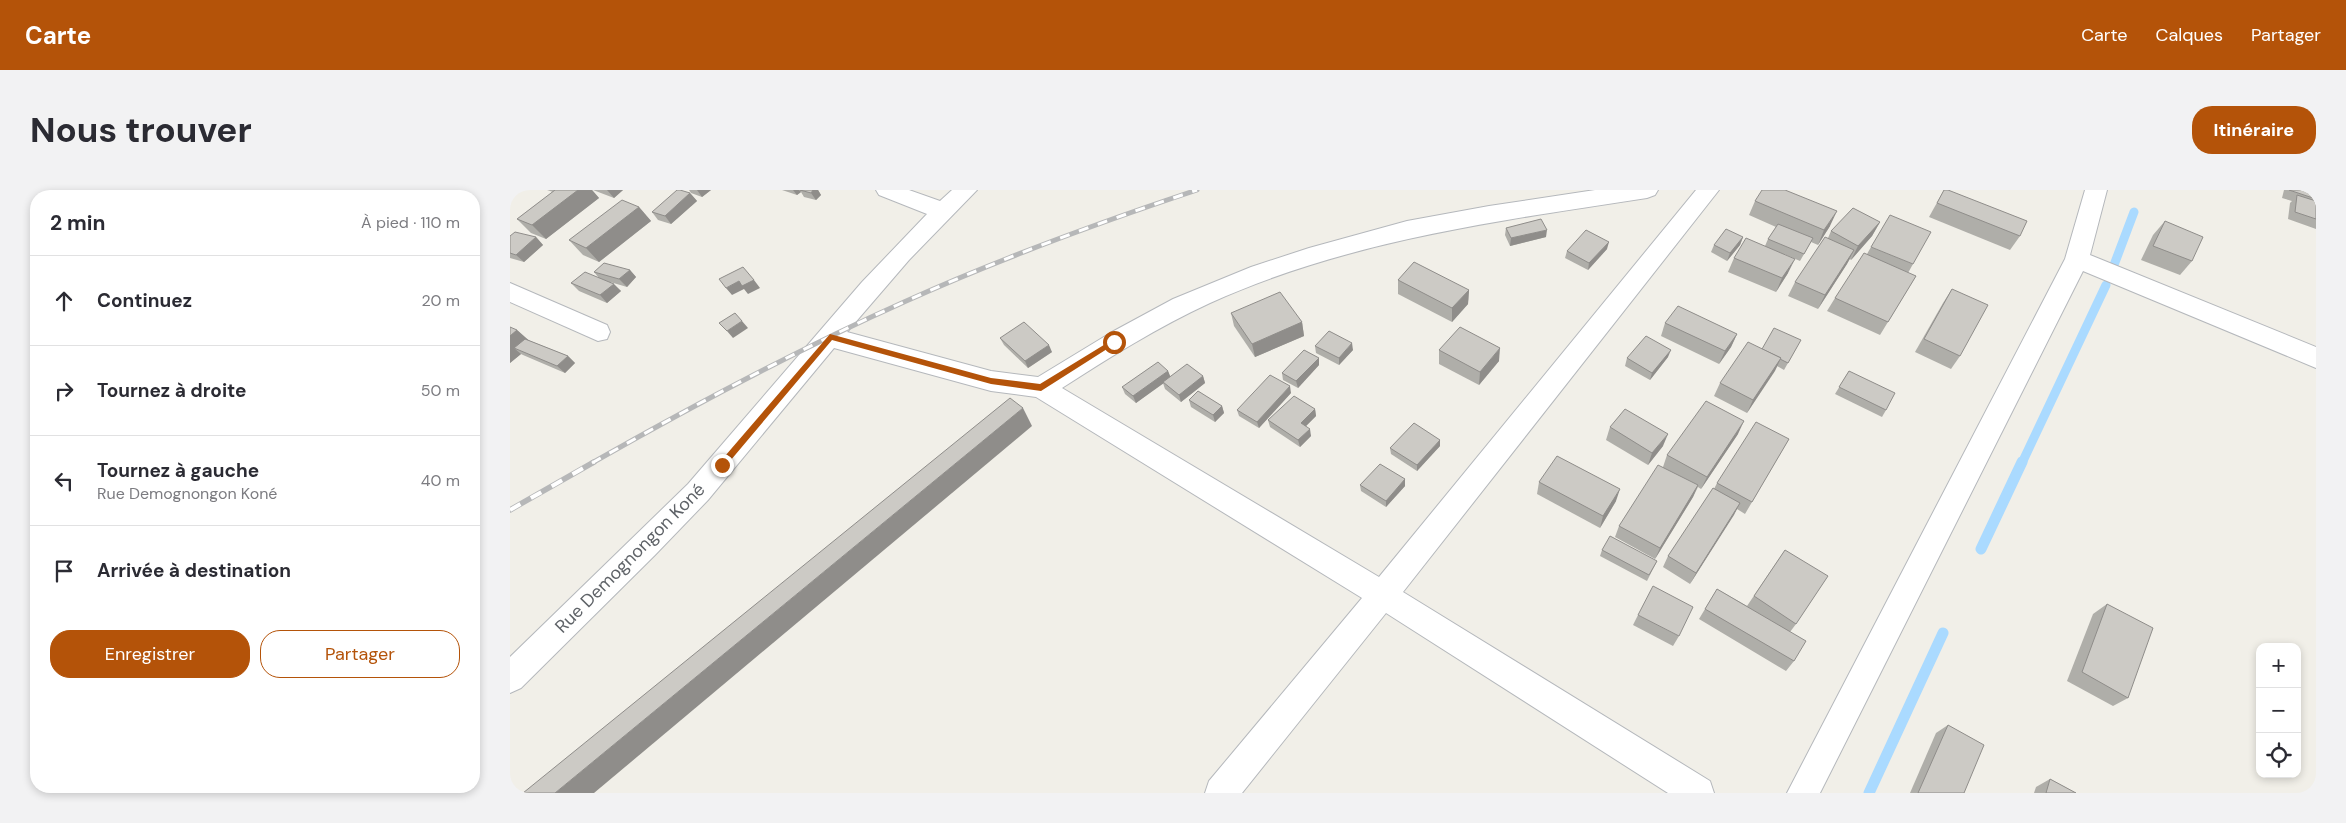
<!DOCTYPE html>
<html lang="fr">
<meta charset="utf-8">
<style>
:root{--surface:#fff;--page:#f2f2f3;--text:#2b2b33;--muted:#7c7c81;--line:#e1e1e2;--accent:#b45309}
body{margin:0;font-family:"DM Sans",sans-serif;background:var(--page);color:var(--text)}
.controls{position:absolute;right:15px;bottom:15px;display:grid;overflow:hidden;border-radius:10px;box-shadow:0 2px 8px #0003}
.controls button{width:45px;height:45px;display:grid;place-items:center;padding:0;border:0;border-bottom:1px solid var(--line);background:var(--surface);color:var(--text);font:25px sans-serif}
.stop{position:absolute;width:15px;height:15px;margin:-11px;border:4px solid #b45309;border-radius:50%;background:#fff}
.stop.end{background:#b45309;border-color:#fff;box-shadow:0 1px 5px #0008}
.list{margin:0;padding:0;list-style:none}
h2{display:flex;justify-content:space-between;align-items:center;height:65px;margin:0;padding:0 20px;font-size:21px}
h2 small{font-size:16px;font-weight:400;color:var(--muted)}
.list li{display:grid;grid-template-columns:32px 1fr auto;gap:15px;align-items:center;box-sizing:border-box;height:90px;padding:0 20px;border-top:1px solid var(--line)}
.list b{display:block;font-size:19px;white-space:nowrap}
.list p{margin:0;font-size:16px;white-space:nowrap;color:var(--muted)}
.list em{font-size:16px;font-style:normal;color:var(--muted)}
.actions{display:flex;gap:10px;padding:15px 20px}
.actions a{flex:1;padding:11px 0;border:1px solid var(--accent);border-radius:20px;text-align:center;font-size:18px;color:var(--accent)}
.actions .main{background:var(--accent);color:#fff}
.icon{flex:none;width:28px;height:28px;fill:none;stroke:currentColor;stroke-width:2;stroke-linecap:round;stroke-linejoin:round}
.map{position:relative;flex:none;width:1806px;height:603px;overflow:hidden;border-radius:20px}
header{display:flex;align-items:center;gap:30px;box-sizing:border-box;height:70px;padding:0 25px;background:var(--accent);color:#fff}
header strong{font-size:24px}
nav{display:flex;gap:28px;margin-inline-start:auto;font-size:18px}
.intro{display:flex;align-items:center;justify-content:space-between;box-sizing:border-box;height:120px;padding:0 30px}
h1{margin:0;font-size:35px}
.button{padding:12px 22px;border-radius:20px;background:var(--accent);color:#fff;font-size:18px;font-weight:700}
main{display:flex;gap:30px;padding:0 30px}
aside{flex:1;background:var(--surface);border-radius:20px;box-shadow:0 2px 8px #0003}
.map>svg:first-child{display:block}
.lines{fill:none;stroke-linecap:round;stroke-linejoin:round}
.stream-far1{stroke:#aadaff;stroke-width:9}
.stream{stroke:#aadaff;stroke-width:11}
.minor-casing{stroke:#b5b8bc;stroke-width:2}
.minor{fill:#fff;fill-rule:evenodd}
.rail-far1-casing{stroke:#b6b7b8;stroke-width:5}
.rail-casing{stroke:#b6b7b8;stroke-width:5.5}
.rail-far1{stroke:#fff;stroke-width:3;stroke-dasharray:10;stroke-linecap:butt}
.rail{stroke:#fff;stroke-width:4;stroke-dasharray:12;stroke-linecap:butt}
.wall{fill:#afaea9}
.shaded-wall{fill:#8f8d8a}
.building{fill:#cccac5;stroke:#8f8d8a}
.route{fill:#b45309}
.labels{text-anchor:middle;stroke-width:5;stroke-linejoin:round;paint-order:stroke}
.street-label{font-size:18px;fill:#5f6368;stroke:#fff}
</style>
<header>
<strong>Carte</strong>
<nav><a>Carte</a><a>Calques</a><a>Partager</a></nav>
</header>
<div class="intro"><h1>Nous trouver</h1><a class="button">Itinéraire</a></div>
<main>
<aside>
<h2>2 min<small>À pied · 110 m</small></h2>
<ul class="list">
<li><svg class="icon" aria-label="ahead" viewBox="0 0 24 24"><path d="M12 20V5M6 11l6-6 6 6"/></svg><div><b>Continuez</b></div><em>20 m</em></li>
<li><svg class="icon" aria-label="right" viewBox="0 0 24 24"><path d="M7 20v-9h11M14 6l5 5-5 5"/></svg><div><b>Tournez à droite</b></div><em>50 m</em></li>
<li><svg class="icon" aria-label="left" viewBox="0 0 24 24"><path d="M17 20v-9H6M10 6l-5 5 5 5"/></svg><div><b>Tournez à gauche</b><p>Rue Demognongon Koné</p></div><em>40 m</em></li>
<li><svg class="icon" aria-label="arrive" viewBox="0 0 24 24"><path d="M6 21V4h12l-3 4 3 4H6"/></svg><div><b>Arrivée à destination</b></div></li>
</ul>
<div class="actions"><a class="main">Enregistrer</a><a>Partager</a></div>
</aside>
<div class="map">
<svg width="1806" height="603" viewBox="0 0 1806 603">
<rect width="100%" height="100%" fill="#f1efe8"/>
<g class="lines">
<g class="stream-far1">
<polyline points="1604,75 1624,22"/>
<polyline points="1512,273 1596,95"/>
</g>
<g class="stream">
<polyline points="1471,359 1512,272"/>
<polyline points="1359,603 1433,443"/>
</g>
<defs>
<g id="minor">
<path d="M366 0H399L430 11 442 0H467L399 70 337 142 481 181 528 187 602 142 663 109 741 77 799 58 897 31 979 16 1085 0H1148L1145 5 1137 8C988 31 839 50 700 113 648 137 600 167 552 198L869 387 1186 0H1209L893 402 1200 591 1204 603H1158L876 423 732 603H695L699 591 852 408 526 207 481 201 324 158 198 310 145 365 11 498 0 503V467L178 294 352 92 417 24 369 5Z"/>
<polygon points="1575,0 1597,0 1580,65 1806,157 1806,178 1573,81 1310,603 1277,603 1555,69"/>
<polygon points="0,93 97,135 100,142 97,149 88,151 0,112"/>
</g>
</defs>
<use href="#minor" class="minor-casing"/>
<use href="#minor" class="minor"/>
<defs>
<path id="rail-far1" d="M82 273C184 215 287 160 394 112 489 69 588 33 687 0"/>
<polyline id="rail" points="0,320 84,272"/>
</defs>
<use href="#rail-far1" class="rail-far1-casing"/>
<use href="#rail" class="rail-casing"/>
<use href="#rail-far1" class="rail-far1"/>
<use href="#rail" class="rail"/>
</g>
<g class="wall">
<polygon points="37,0 82,0 89,8 36,49 21,43 7,29 43,2"/>
<polygon points="83,0 113,0 104,8"/>
<polygon points="179,0 201,0 192,7 181,3"/>
<polygon points="272,0 308,0 311,5 306,10 294,7 291,2 287,5"/>
<polygon points="1434,0 1510,46 1500,60 1419,27"/>
<polygon points="1774,0 1806,0 1806,39 1778,29 1780,13 1782,11 1772,8"/>
<polygon points="180,3 187,11 161,34 148,30 142,22"/>
<polygon points="1245,11 1320,36 1308,55 1301,52 1290,71 1274,64 1278,83 1266,102 1218,82 1224,68 1255,56 1258,49 1266,37 1239,25"/>
<polygon points="129,17 141,31 89,72 73,65 59,50"/>
<polygon points="1655,31 1682,71 1670,85 1631,70 1643,45"/>
<polygon points="1370,32 1362,46 1341,70 1340,69 1308,119 1278,106 1285,92 1318,48 1321,41"/>
<polygon points="996,38 1036,47 1000,56 995,45"/>
<polygon points="0,46 26,47 33,55 14,72 0,68"/>
<polygon points="1233,47 1230,55 1217,71 1201,62 1204,55"/>
<polygon points="1361,57 1403,74 1398,83 1406,86 1370,145 1317,121 1325,108 1357,64"/>
<polygon points="1097,59 1078,80 1055,68 1057,61"/>
<polygon points="120,80 126,87 117,97 100,92 111,101 97,113 69,101 61,93 89,88 84,82"/>
<polygon points="888,90 959,100 958,114 942,132 888,104"/>
<polygon points="1442,99 1450,166 1441,179 1405,162 1433,113"/>
<polygon points="721,123 792,132 794,146 745,167 724,136"/>
<polygon points="1155,133 1227,144 1221,157 1209,174 1151,146"/>
<polygon points="7,140 18,150 58,166 65,173 55,183 13,165 11,164 0,173"/>
<polygon points="490,148 542,162 518,178 494,155"/>
<polygon points="805,156 843,160 829,175 806,163"/>
<polygon points="1287,157 1274,180 1267,176 1237,223 1204,206 1210,193 1252,159"/>
<polygon points="929,160 989,171 969,195 929,174"/>
<polygon points="1158,167 1140,190 1115,176 1117,168"/>
<polygon points="809,168 809,175 788,198 773,190 772,183"/>
<polygon points="658,181 660,187 693,186 695,193 671,212 655,199 653,193 626,213 615,204 612,197"/>
<polygon points="1339,181 1376,220 1372,227 1325,204"/>
<polygon points="781,203 749,238 729,226 727,220"/>
<polygon points="679,210 712,216 714,223 705,232 681,217"/>
<polygon points="805,219 806,226 796,236 801,246 790,257 760,237 758,230"/>
<polygon points="1100,237 1153,256 1138,275 1096,250"/>
<polygon points="1228,244 1191,299 1188,297 1183,307 1145,369 1105,347 1109,336 1153,277 1157,265"/>
<polygon points="1279,249 1235,324 1227,319 1180,394 1153,377 1158,366 1204,299 1207,293"/>
<polygon points="930,256 907,281 881,264 880,258"/>
<polygon points="895,289 895,296 876,317 851,301 850,295"/>
<polygon points="1029,292 1106,311 1090,338 1027,304"/>
<polygon points="1092,360 1147,371 1137,391 1090,366"/>
<polygon points="1275,360 1286,434 1280,442 1284,471 1276,481 1189,429 1207,399 1237,416"/>
<polygon points="1597,414 1618,508 1603,516 1557,491 1583,424"/>
<polygon points="1128,425 1169,446 1163,456 1123,435"/>
<polygon points="1438,535 1454,603 1400,603 1426,543"/>
<polygon points="1540,589 1566,603 1524,603 1526,597"/>
</g>
<g class="shaded-wall">
<polygon points="56,0 82,0 89,8 36,49 22,35"/>
<polygon points="97,0 113,0 104,8"/>
<polygon points="187,0 201,0 192,7"/>
<polygon points="283,0 289,0 291,2 287,5"/>
<polygon points="303,0 308,0 311,5 306,10 301,3"/>
<polygon points="180,3 187,11 161,34 155,26"/>
<polygon points="129,17 141,31 89,72 76,58"/>
<polygon points="1327,21 1320,36 1308,55 1314,40"/>
<polygon points="1370,32 1362,46 1341,70 1348,56"/>
<polygon points="1037,40 1036,47 1000,56 1001,48"/>
<polygon points="26,47 33,55 14,72 6,65"/>
<polygon points="1233,47 1230,55 1217,71 1220,63"/>
<polygon points="1099,52 1097,59 1078,80 1079,73"/>
<polygon points="1344,60 1337,74 1308,119 1315,105"/>
<polygon points="1285,69 1278,83 1266,102 1272,88"/>
<polygon points="120,80 126,87 117,97 109,89"/>
<polygon points="244,90 250,98 238,104 234,99 222,105 216,98 229,91"/>
<polygon points="104,94 111,101 97,113 90,105"/>
<polygon points="959,100 958,114 942,132 942,118"/>
<polygon points="232,131 238,138 223,148 217,141"/>
<polygon points="792,132 794,146 745,167 742,154"/>
<polygon points="0,140 7,140 23,154 4,158 11,164 0,173"/>
<polygon points="1227,144 1221,157 1209,174 1215,161"/>
<polygon points="842,153 843,160 829,175 829,168"/>
<polygon points="539,155 542,162 518,178 515,171"/>
<polygon points="990,158 989,171 969,195 970,182"/>
<polygon points="1161,160 1158,167 1140,190 1142,183"/>
<polygon points="58,166 65,173 55,183 47,176"/>
<polygon points="809,168 809,175 788,198 786,191"/>
<polygon points="1271,168 1265,181 1237,223 1243,210"/>
<polygon points="658,181 661,188 626,213 623,206"/>
<polygon points="693,186 695,193 671,212 669,205"/>
<polygon points="780,196 781,203 749,238 747,232"/>
<polygon points="712,216 714,223 705,232 703,225"/>
<polygon points="513,218 522,236 84,603 45,603"/>
<polygon points="805,219 806,226 792,240 791,233"/>
<polygon points="1234,231 1228,244 1191,299 1197,287"/>
<polygon points="800,239 801,246 790,257 788,250"/>
<polygon points="1158,244 1153,256 1138,275 1142,263"/>
<polygon points="930,250 930,256 907,281 907,275"/>
<polygon points="895,289 895,296 876,317 876,311"/>
<polygon points="1188,295 1183,307 1145,369 1150,358"/>
<polygon points="1110,299 1106,311 1090,338 1093,326"/>
<polygon points="1230,313 1224,325 1180,394 1186,383"/>
</g>
<g class="building">
<polygon points="45,0 68,0 22,35 7,29"/>
<polygon points="167,0 170,0 180,3 155,26 142,22"/>
<polygon points="290,0 303,0 301,3"/>
<polygon points="1252,0 1275,0 1327,21 1314,40 1245,11"/>
<polygon points="1434,0 1438,0 1517,31 1510,46 1427,13"/>
<polygon points="1779,0 1806,0 1806,9"/>
<polygon points="1787,5 1806,11 1806,29 1785,22"/>
<polygon points="112,10 129,17 76,58 59,50"/>
<polygon points="1343,18 1370,32 1348,56 1321,41"/>
<polygon points="1380,25 1421,42 1403,74 1361,57"/>
<polygon points="1031,29 1037,40 1001,48 996,38"/>
<polygon points="1655,31 1693,47 1682,71 1643,56"/>
<polygon points="1268,34 1303,48 1294,64 1258,49"/>
<polygon points="1216,39 1233,47 1220,63 1204,55"/>
<polygon points="1076,40 1099,52 1079,73 1057,61"/>
<polygon points="5,42 26,47 6,65 0,63 0,46"/>
<polygon points="1315,47 1344,60 1315,105 1285,92"/>
<polygon points="1236,48 1285,69 1272,88 1224,68"/>
<polygon points="1354,63 1406,86 1378,132 1325,108"/>
<polygon points="904,72 959,100 942,118 888,90"/>
<polygon points="94,73 120,80 109,89 84,82"/>
<polygon points="233,77 244,90 232,96 229,91 216,98 209,89"/>
<polygon points="75,82 104,94 90,105 61,93"/>
<polygon points="1442,99 1478,115 1450,166 1414,149"/>
<polygon points="770,102 792,132 742,154 721,123"/>
<polygon points="1168,116 1227,144 1215,161 1155,133"/>
<polygon points="225,123 232,131 217,141 209,133"/>
<polygon points="514,132 539,155 515,171 490,148"/>
<polygon points="0,137 7,140 0,146"/>
<polygon points="950,137 990,158 970,182 929,160"/>
<polygon points="1264,138 1291,150 1278,173 1270,169 1271,168 1252,159"/>
<polygon points="819,141 842,153 829,168 805,156"/>
<polygon points="1136,146 1161,160 1142,183 1117,168"/>
<polygon points="15,149 58,166 47,176 4,158"/>
<polygon points="1238,152 1271,168 1243,210 1210,193"/>
<polygon points="794,160 809,168 786,191 772,183"/>
<polygon points="648,172 658,181 623,206 612,197"/>
<polygon points="677,174 693,186 669,205 653,192"/>
<polygon points="1339,181 1385,203 1376,220 1329,197"/>
<polygon points="760,185 780,196 747,232 727,220"/>
<polygon points="688,201 712,216 703,225 679,210"/>
<polygon points="784,206 805,219 791,233 800,239 788,250 758,230"/>
<polygon points="500,208 513,218 45,603 13,603"/>
<polygon points="1196,211 1234,231 1197,287 1157,265"/>
<polygon points="1115,219 1158,244 1142,263 1100,237"/>
<polygon points="1246,232 1279,249 1242,312 1207,293"/>
<polygon points="904,233 930,250 907,275 880,258"/>
<polygon points="1047,266 1110,299 1093,326 1029,292"/>
<polygon points="870,274 895,289 876,311 850,295"/>
<polygon points="1148,275 1188,295 1150,358 1109,336"/>
<polygon points="1203,298 1230,313 1186,383 1158,366"/>
<polygon points="1100,346 1147,371 1139,385 1092,360"/>
<polygon points="1275,360 1318,386 1286,434 1244,406"/>
<polygon points="1143,396 1183,417 1169,446 1128,425"/>
<polygon points="1207,399 1296,451 1284,471 1195,419"/>
<polygon points="1597,414 1643,438 1618,508 1572,482"/>
<polygon points="1438,535 1474,555 1454,603 1408,603"/>
<polygon points="1540,589 1566,603 1536,603"/>
</g>
<polygon class="route" points="320,144 481,188 530,194 602,150 608,152 531,201 481,194 322,150 215,277 209,277 209,273"/>
<g class="labels">
<g class="street-label">
<text transform="translate(120 368) rotate(-45)" y="6">Rue Demognongon Koné</text>
</g>
</g>
</svg>
<div class="controls">
<button>+</button>
<button>−</button>
<button><svg class="icon" aria-label="locate" viewBox="0 0 24 24"><circle cx="12" cy="12" r="6"/><path d="M12 2v4M12 18v4M2 12h4M18 12h4"/></svg></button>
</div>
<div class="stop" style="left:604px;top:152px"></div>
<div class="stop end" style="left:212px;top:275px"></div>
</div>
</main>
